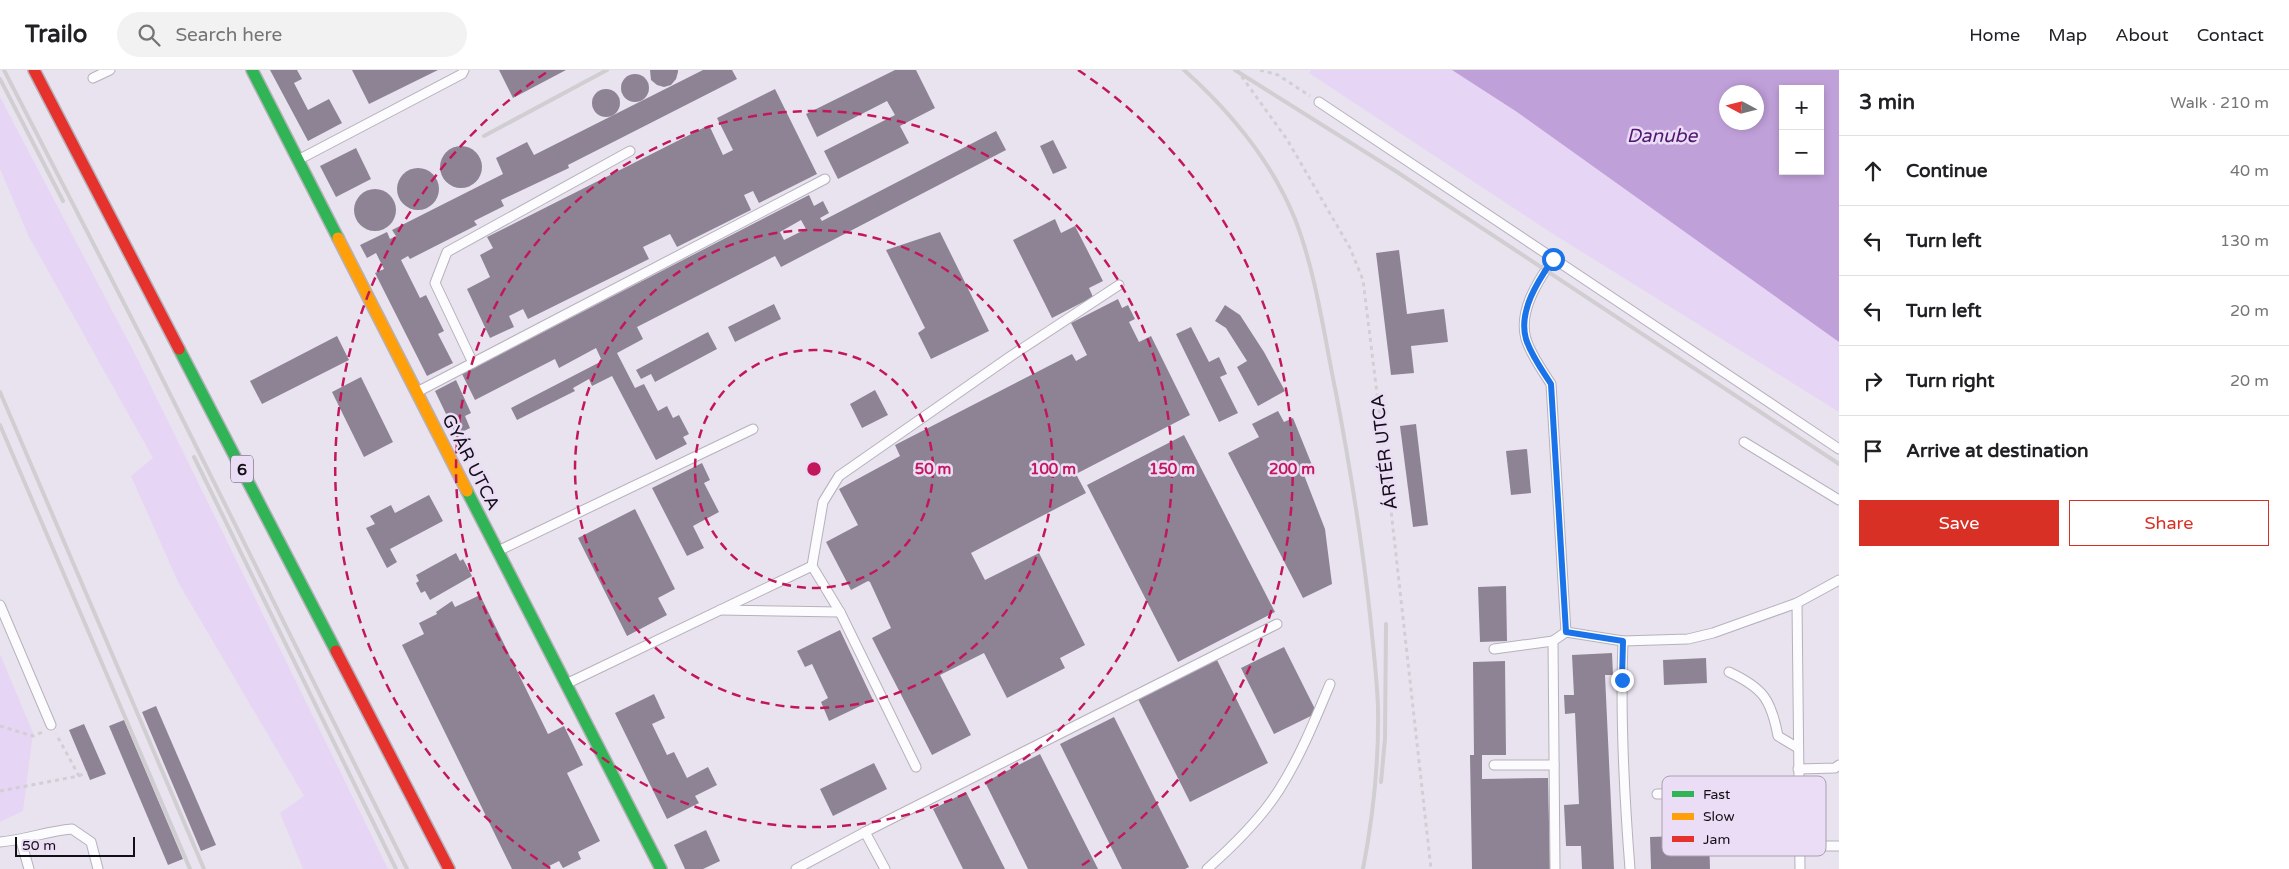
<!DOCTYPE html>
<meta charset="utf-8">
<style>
:root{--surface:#fff;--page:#f2f2f2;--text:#202124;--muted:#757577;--line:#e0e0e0;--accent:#d93025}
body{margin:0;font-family:"Varela Round",sans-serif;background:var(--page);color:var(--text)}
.controls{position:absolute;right:15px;top:15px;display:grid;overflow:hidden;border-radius:0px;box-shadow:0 2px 8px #0003}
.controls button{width:45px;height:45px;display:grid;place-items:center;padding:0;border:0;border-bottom:1px solid var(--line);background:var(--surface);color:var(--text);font:25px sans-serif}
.compass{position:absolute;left:1719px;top:15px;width:45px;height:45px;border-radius:50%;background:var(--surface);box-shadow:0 2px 8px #0003;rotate:277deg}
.scale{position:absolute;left:15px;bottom:12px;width:120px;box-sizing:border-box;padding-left:5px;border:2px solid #130f17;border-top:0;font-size:14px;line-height:18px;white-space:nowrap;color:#130f17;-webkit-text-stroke:4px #eaddf5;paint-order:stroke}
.stop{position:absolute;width:15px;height:15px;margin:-11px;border:4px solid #1a73e8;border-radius:50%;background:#fff}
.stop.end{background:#1a73e8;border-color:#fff;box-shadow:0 1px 5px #0008}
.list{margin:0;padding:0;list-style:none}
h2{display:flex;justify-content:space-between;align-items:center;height:65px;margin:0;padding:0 20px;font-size:21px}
h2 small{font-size:16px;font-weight:400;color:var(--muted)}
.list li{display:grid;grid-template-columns:32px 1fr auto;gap:15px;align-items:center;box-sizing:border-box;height:70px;padding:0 20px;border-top:1px solid var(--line)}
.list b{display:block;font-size:19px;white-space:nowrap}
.list em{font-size:16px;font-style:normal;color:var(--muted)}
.actions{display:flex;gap:10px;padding:15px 20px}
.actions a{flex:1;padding:11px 0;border:1px solid var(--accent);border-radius:0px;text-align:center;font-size:18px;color:var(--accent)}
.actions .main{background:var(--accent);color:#fff}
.icon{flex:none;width:28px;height:28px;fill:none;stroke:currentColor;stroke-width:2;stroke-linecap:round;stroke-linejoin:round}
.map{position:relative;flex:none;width:1839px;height:799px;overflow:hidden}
header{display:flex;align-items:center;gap:30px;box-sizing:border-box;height:70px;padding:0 25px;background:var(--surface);border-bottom:1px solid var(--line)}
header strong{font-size:24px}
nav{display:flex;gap:28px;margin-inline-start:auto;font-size:18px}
.search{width:350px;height:45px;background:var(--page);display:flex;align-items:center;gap:12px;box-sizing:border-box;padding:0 18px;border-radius:28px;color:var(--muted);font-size:19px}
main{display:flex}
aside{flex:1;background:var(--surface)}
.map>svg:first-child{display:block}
.green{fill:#e6d5f4}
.water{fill:#c0a0d9;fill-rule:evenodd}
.building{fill:#8e8395;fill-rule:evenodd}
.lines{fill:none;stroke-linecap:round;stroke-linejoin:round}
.lane-casing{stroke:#b6b1bb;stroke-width:11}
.fast-casing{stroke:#b6b1bb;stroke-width:14}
.slow-casing{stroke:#b6b1bb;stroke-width:14}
.jam-casing{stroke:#b6b1bb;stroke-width:14}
.path{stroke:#d1cfd3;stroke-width:3;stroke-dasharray:4 4;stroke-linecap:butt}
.lane{stroke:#fcfbfd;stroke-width:9}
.fast{stroke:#30b455;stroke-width:11}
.slow{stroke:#ff9f0a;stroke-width:11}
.jam{stroke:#e5322d;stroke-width:11}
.rail{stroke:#d0ced1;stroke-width:4}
.route{stroke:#1a73e8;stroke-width:6}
.ring{fill:none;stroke:#c2185b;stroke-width:2.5;stroke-dasharray:9 6}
.labels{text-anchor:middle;stroke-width:5;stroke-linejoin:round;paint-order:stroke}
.shield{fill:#eaddf5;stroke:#544d5a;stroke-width:1}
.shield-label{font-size:16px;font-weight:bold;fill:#130f17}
.street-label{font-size:18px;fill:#130f17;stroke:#eaddf5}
.water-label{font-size:19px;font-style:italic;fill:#501670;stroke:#eaddf5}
.key{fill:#eaddf5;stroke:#aa9fb2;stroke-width:1}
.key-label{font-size:14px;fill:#130f17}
.centre{fill:#c2185b;stroke:#eaddf5;stroke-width:2.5}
.ring-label{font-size:15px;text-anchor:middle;font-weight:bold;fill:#c2185b;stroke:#eaddf5;stroke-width:5;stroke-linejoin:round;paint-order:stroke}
</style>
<header>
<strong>Trailo</strong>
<div class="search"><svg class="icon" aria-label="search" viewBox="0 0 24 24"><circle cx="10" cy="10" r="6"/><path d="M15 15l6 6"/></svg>Search here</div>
<nav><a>Home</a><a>Map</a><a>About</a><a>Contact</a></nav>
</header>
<main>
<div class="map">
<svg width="1839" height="799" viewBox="0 0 1839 799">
<rect width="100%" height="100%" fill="#e9e3ef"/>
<g class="green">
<polygon points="1311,0 1452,0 1517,42 1839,272 1839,342 1550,162 1309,3"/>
<polygon points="0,27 136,286 388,799 303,799 280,743 304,726 178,512 131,406 153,388 29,167 0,99"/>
<polygon points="0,584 33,663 23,741 0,752"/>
</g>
<path class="water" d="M1452 0H1839V272L1517 42ZM1783 19H1820V101H1783ZM1726 22H1756V52H1726Z"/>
<g class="building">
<polygon points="270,0 297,0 302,9 294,13 308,40 329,29 342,53 308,71"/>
<polygon points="352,0 438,0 369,34"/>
<polygon points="499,0 566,0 513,28"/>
<polygon points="650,0 678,0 678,2 676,9 671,15 664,17 657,15 651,10"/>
<polygon points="703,0 732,0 737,9 568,95 569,98 501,130 504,136 474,151 477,155 410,189 408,186 401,190 420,228 426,225 444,261 438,264 453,293 427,306 375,203 384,199 376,183 367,188 360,175 387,162 390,169 396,166 392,160 503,104 496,88 527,72 534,85"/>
<polygon points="895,0 916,0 935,38 900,56 909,73 838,109 824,81 895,45 887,31 817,67 806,44"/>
<circle cx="635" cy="18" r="14"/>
<circle cx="606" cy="33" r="14"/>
<polygon points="775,19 817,104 759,133 753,121 744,125 751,140 677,177 670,164 643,177 649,189 528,249 523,239 509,246 514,257 490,268 467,219 490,207 480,185 493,178 487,167 709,55 723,85 733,80 717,48"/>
<path d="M996 61 1006 80 781 197 775 186 637 257 643 269 617 283 635 318 644 314 658 341 667 336 673 348 679 345 689 364 683 367 687 374 656 390 612 306 592 316 589 309 573 318 575 321 517 350 511 338 602 291 596 278 559 298 555 289 475 330 462 304 809 125 814 136 823 131 829 143 820 148 822 151ZM801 150 806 159 784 170 780 162Z"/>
<polygon points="1053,70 1067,98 1053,104 1040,76"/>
<circle cx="461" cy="97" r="21"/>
<polygon points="356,78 371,109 336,127 320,96"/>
<circle cx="418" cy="119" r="21"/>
<circle cx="375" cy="140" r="21"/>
<polygon points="1055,149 1061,163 1075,156 1103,211 1089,218 1093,227 1052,248 1013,170"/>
<polygon points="940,162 989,261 931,289 918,263 925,258 886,180"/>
<polygon points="1399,180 1407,244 1444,239 1448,272 1411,276 1414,303 1391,305 1376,183"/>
<polygon points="1118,229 1122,238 1128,235 1135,249 1129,252 1139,272 1151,266 1190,345 1076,404 1086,423 971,483 985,510 1039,483 1085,575 1060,588 1065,598 1007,628 984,583 940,605 971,665 932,685 872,568 891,558 870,512 868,511 851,520 826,472 858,455 839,419 900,386 895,375 1072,284 1076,291 1087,285 1071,253"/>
<polygon points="774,234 781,249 735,272 728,257"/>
<polygon points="1225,235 1240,245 1264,282 1285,321 1258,336 1237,297 1247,291 1226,258 1215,251"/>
<polygon points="1191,257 1209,292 1219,287 1227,304 1220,307 1238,343 1219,352 1176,264"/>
<polygon points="708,262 717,279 655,312 651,304 641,309 636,300"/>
<polygon points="337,266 349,290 262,334 250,311"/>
<polygon points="361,307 393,372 364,387 332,322"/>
<polygon points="456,310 471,343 465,346 470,358 456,365 435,321"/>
<polygon points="875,320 888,345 862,358 850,334"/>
<polygon points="1278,341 1284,352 1293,348 1314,400 1304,405 1325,459 1332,514 1303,528 1228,383 1259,367 1252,354"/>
<polygon points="1416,354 1428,455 1413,457 1400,356"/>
<polygon points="1184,365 1275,542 1178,592 1087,415"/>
<polygon points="1527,379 1531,423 1511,425 1506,381"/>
<polygon points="702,393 710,410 704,413 719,442 693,456 704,478 687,486 652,418"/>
<polygon points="429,425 443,451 390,479 397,492 387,498 366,458 375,454 370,446 391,435 395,443"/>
<polygon points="635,439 675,519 658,528 667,545 627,566 578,468"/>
<polygon points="456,483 460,491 463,489 472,506 430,530 425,521 421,523 416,513 419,511 416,505"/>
<polygon points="1506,516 1507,571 1480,572 1478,517"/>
<polygon points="480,525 548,664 564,656 583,695 567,703 600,771 578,782 581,789 563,798 559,791 549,796 551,799 512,799 402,575 424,564 419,553 437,544 436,542 452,531 455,537"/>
<polygon points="840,560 873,630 829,651 821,632 828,628 812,594 805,597 797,581"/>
<polygon points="1284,577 1317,643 1274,664 1241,598"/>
<polygon points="1612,583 1613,605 1605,605 1614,799 1582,799 1581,776 1566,776 1564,735 1579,734 1575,643 1565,644 1564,625 1574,625 1572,585"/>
<polygon points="1706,588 1707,613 1664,615 1663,590"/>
<polygon points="1217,590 1268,693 1190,732 1138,629"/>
<polygon points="1505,591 1506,685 1482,685 1482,709 1548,708 1550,799 1472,799 1470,685 1474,685 1473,592"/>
<polygon points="654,624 665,648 652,654 667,685 674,682 687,708 708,697 717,715 695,726 699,733 667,749 615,643"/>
<polygon points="156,636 216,775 201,781 142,642"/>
<polygon points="1114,647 1189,797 1185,799 1122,799 1060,674"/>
<polygon points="124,650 183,789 168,795 109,656"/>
<polygon points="84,654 106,704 90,710 69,660"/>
<polygon points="1040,684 1098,799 1028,799 985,712"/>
<polygon points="874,693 887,719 833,746 820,719"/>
<polygon points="966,722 1005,799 963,799 933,739"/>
<polygon points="706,760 720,791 703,799 685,799 674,775"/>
<polygon points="1709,765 1710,799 1651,799 1650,767"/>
</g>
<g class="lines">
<defs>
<g id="lane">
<polyline points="93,8 110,0"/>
<polyline points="1319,32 1839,379"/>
<polyline points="298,90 462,4 464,0"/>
<path d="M1553 189C1538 211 1518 241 1526 269 1531 285 1542 300 1551 314L1566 562"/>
<polyline points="473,293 435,213 447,182 630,81"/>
<polyline points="419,321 825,109"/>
<polyline points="1744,372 1839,430"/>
<polyline points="500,480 753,359"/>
<polyline points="812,496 823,432 839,406 1011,286 1119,215"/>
<polyline points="1797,533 1800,799"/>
<polyline points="0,535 51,655"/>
<polyline points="720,540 840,542"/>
<path d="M1623 571C1620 647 1624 723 1630 799"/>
<polyline points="1494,579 1553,571"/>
<path d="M1729 602C1763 618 1771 629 1778 666L1798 678"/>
<polyline points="566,614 812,496 840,542 916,697"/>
<polyline points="1494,695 1554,695"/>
<polyline points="1798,699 1835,698 1839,695"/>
<polyline points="1657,724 1799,721"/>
<polyline points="865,762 885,799"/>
<polyline points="21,771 29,799"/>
<path d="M0 772C25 770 47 761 72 759L91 772 98 799"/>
<polyline points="1799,776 1839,776"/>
<polyline points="796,799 865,762 1277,554"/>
<path d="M1207 799C1233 776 1260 750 1279 720 1300 687 1315 650 1330 614"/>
<polyline points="1555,799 1553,571 1566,562 1623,571 1688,569 1713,563 1797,533 1839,510"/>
</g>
<g id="fast">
<polyline points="252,0 338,168"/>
<polyline points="179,279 336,581"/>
<polyline points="467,421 661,799"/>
</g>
<polyline id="slow" points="338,168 467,421"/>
<g id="jam">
<polyline points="34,0 179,279"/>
<polyline points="336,581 449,799"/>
</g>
</defs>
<use href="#lane" class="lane-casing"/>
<use href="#fast" class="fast-casing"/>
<use href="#slow" class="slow-casing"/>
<use href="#jam" class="jam-casing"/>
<g class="path">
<polyline points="1237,0 1288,71 1350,178 1363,210 1388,413 1431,799"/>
<polyline points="1260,0 1278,5 1310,26"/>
<polyline points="0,656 33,666 43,662"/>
<polyline points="79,706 87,702"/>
<polyline points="0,721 79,706 56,664"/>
</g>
<use href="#lane" class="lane"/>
<use href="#fast" class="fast"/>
<use href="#slow" class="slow"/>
<use href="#jam" class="jam"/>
<g class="rail">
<polyline points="4,0 148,280 407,799"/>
<path d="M1184 0C1231 42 1271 90 1295 149 1316 203 1324 265 1336 323 1350 397 1362 470 1370 545 1373 576 1377 607 1378 638 1379 691 1373 747 1363 799"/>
<polyline points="1235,0 1394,100 1839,394"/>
<polyline points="0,9 63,131"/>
<polyline points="484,66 607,0"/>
<polyline points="0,322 204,799"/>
<polyline points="0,355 190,799"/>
<polyline points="194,387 396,799"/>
<polyline points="1381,712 1385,669 1386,554"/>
</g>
</g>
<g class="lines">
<path class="route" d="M1553 189C1538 211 1518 241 1526 269 1531 285 1542 300 1551 314L1566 562 1623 571 1622 610"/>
</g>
<g class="ring">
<circle cx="814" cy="399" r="119"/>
<circle cx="814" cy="399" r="239"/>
<circle cx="814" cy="399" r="358"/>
<path d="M550 798A478 478 0 0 1 550 0M1078 0A478 478 0 0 1 1078 798"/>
</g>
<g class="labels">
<rect class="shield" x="231" y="385.5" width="22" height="27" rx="4"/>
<g class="shield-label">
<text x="242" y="405">6</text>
</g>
<g class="street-label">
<text transform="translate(1384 382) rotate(-97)" y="6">ÁRTÉR UTCA</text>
<text transform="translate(471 392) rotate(63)" y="6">GYÁR UTCA</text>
</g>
<g class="water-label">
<text x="1662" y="72">Danube</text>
</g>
</g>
<rect x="1662" y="706" width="164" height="80" rx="8" class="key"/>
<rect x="1672" y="721" width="22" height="6" fill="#30b455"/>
<rect x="1672" y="743" width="22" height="7" fill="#ff9f0a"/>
<rect x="1672" y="766" width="22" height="6" fill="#e5322d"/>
<g class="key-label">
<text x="1703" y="729">Fast</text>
<text x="1703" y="751">Slow</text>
<text x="1703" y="774">Jam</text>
</g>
<circle cx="814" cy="399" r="8" class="centre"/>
<g class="ring-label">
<text x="933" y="404">50 m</text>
<text x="1053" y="404">100 m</text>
<text x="1172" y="404">150 m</text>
<text x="1292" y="404">200 m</text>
</g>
</svg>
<div class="controls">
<button>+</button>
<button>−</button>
</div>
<svg class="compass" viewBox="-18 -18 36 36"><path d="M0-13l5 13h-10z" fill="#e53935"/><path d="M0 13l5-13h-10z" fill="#757577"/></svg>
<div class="scale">50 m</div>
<div class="stop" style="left:1553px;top:189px"></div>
<div class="stop end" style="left:1622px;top:610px"></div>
</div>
<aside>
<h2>3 min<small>Walk · 210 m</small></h2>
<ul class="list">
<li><svg class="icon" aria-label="ahead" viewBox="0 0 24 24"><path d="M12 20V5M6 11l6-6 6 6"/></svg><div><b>Continue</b></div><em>40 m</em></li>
<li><svg class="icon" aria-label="left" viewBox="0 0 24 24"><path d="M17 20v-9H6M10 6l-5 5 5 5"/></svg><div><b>Turn left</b></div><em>130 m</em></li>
<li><svg class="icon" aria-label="left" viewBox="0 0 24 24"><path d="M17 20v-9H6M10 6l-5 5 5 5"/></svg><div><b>Turn left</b></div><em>20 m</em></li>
<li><svg class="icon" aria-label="right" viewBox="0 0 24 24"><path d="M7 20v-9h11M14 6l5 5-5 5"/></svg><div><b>Turn right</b></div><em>20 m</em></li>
<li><svg class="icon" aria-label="arrive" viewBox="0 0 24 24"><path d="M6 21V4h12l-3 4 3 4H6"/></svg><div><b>Arrive at destination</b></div></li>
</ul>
<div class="actions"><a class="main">Save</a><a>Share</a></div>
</aside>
</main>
